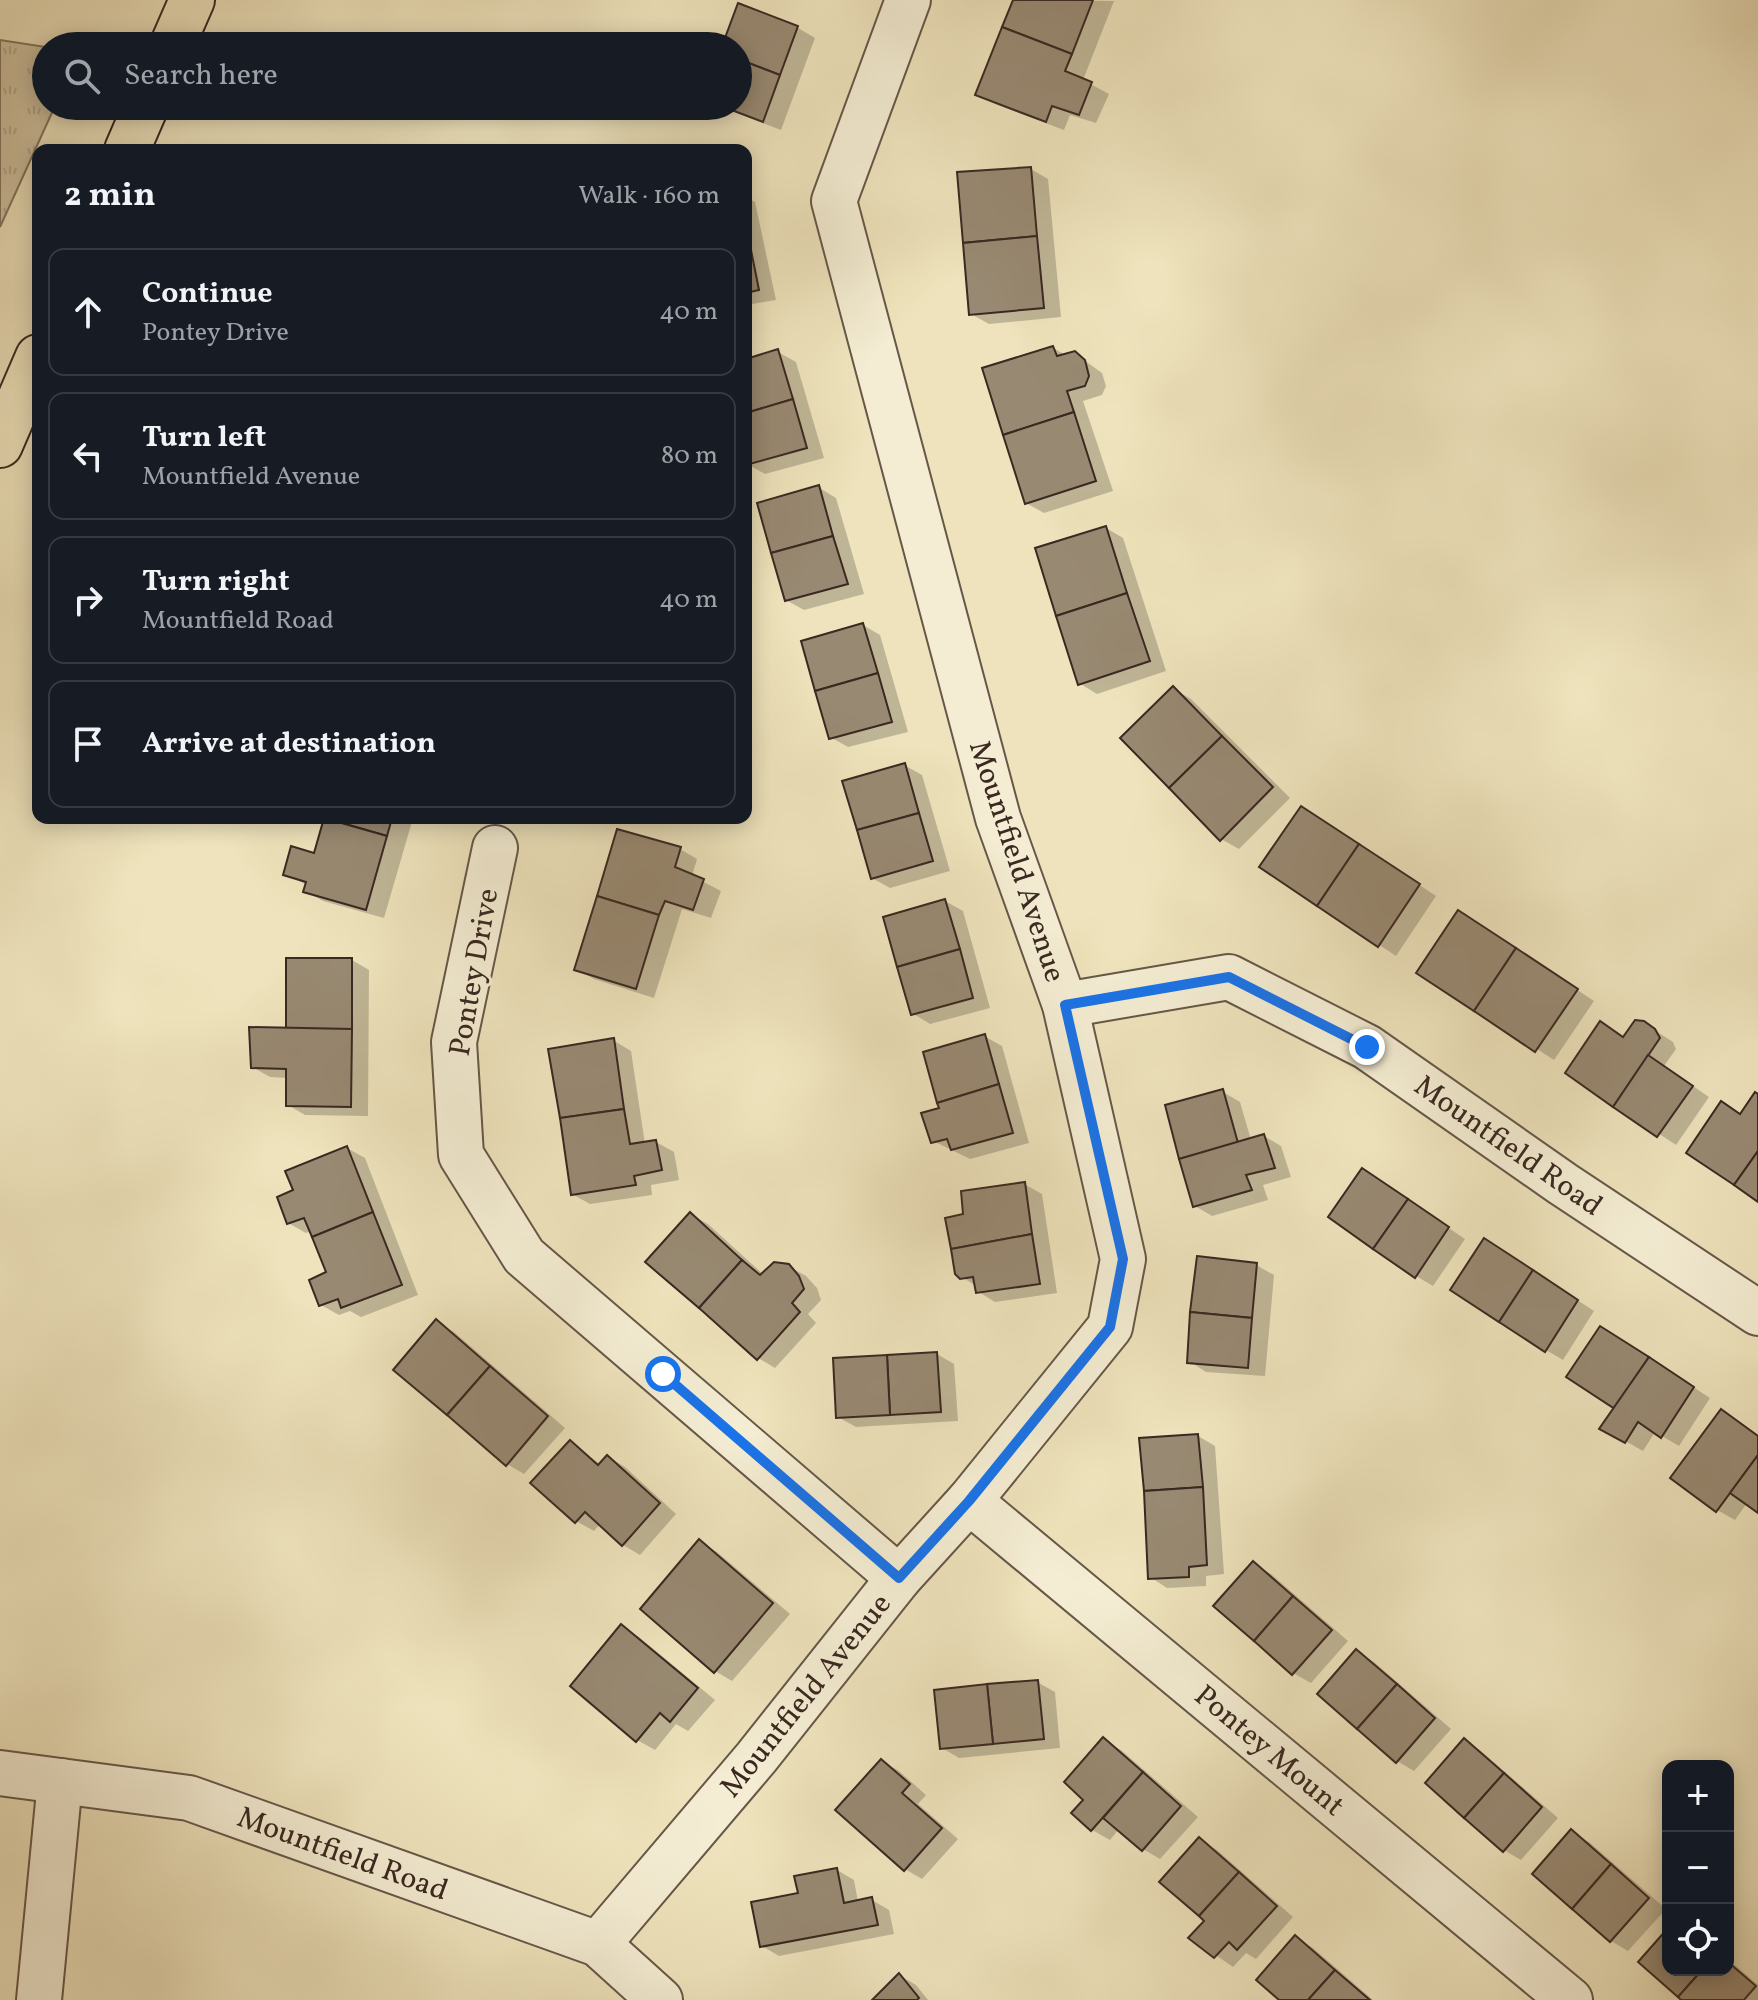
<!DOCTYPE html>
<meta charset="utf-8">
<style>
:root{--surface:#171b24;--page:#242831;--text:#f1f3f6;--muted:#9ea1a6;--line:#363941}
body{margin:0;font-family:Vollkorn,serif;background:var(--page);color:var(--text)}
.controls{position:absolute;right:24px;bottom:24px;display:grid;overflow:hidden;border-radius:16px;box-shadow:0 4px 20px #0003}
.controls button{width:72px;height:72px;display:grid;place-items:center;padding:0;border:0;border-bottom:2px solid var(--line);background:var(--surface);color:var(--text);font:40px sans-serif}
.stop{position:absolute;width:24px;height:24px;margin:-18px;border:6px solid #1a73e8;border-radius:50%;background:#fff}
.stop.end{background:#1a73e8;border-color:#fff;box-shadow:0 2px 8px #0008}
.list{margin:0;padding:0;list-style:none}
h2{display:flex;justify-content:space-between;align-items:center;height:104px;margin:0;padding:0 32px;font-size:34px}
h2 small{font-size:26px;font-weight:400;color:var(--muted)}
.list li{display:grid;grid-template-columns:52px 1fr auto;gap:24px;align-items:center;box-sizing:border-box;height:128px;margin:0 16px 16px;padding:0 16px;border:2px solid var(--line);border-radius:16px}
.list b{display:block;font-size:30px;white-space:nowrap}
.list p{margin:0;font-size:26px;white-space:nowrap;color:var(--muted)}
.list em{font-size:26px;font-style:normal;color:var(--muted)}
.icon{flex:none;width:44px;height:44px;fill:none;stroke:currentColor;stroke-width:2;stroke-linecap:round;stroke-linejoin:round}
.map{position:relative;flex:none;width:1758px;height:2000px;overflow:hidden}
.search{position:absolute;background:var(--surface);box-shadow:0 4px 20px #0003;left:32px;top:32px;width:720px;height:88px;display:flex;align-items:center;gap:20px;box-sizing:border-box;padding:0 28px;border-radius:44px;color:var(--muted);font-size:30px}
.panel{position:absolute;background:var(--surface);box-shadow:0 4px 20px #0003;left:32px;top:144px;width:720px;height:680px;border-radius:16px}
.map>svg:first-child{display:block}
.grass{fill:url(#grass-tufts);stroke:#847662;stroke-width:2}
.shadow{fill:#0003}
.building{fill:#988972;stroke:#3a2821;stroke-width:2}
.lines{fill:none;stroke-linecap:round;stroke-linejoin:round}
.minor-casing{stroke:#675748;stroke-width:48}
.highway-casing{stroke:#3a2821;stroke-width:48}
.minor{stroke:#f4edd3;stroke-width:44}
.highway{stroke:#eee3bc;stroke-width:44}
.route{stroke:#1a73e8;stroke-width:10}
.labels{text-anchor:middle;stroke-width:6;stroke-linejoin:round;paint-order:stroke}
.street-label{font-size:30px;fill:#3a2821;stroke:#f4edd3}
</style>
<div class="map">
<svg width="1758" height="2000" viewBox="0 0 1758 2000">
<defs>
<pattern id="grass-tufts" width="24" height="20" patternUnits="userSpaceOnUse" patternTransform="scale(2)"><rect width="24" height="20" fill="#cfc3a2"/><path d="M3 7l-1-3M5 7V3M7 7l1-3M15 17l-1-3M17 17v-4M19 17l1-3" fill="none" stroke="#b2a88b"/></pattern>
</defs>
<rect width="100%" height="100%" fill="#eee3bc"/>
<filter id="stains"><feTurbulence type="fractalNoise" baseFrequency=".0025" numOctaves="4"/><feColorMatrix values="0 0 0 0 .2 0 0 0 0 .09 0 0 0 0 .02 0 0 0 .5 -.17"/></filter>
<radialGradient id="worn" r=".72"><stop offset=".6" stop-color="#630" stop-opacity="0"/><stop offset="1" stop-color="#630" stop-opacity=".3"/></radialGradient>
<polygon class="grass" points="0,40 46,47 46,106 55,106 0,227"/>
<g class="shadow">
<polygon points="1015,0 1114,1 1083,80 1109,94 1096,123 1070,115 1064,130 995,104 978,94"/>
<polygon points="739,6 798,28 815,38 781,130 719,106 738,106 738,46 724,46"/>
<polygon points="1031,169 1048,179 1061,317 989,324 971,314"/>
<polygon points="746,197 755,202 776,300 746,305"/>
<polygon points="1053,348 1066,355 1074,353 1102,373 1106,386 1102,395 1083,401 1113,491 1044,513 1026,503"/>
<polygon points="778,352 796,362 824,458 765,474 747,464 746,460 746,361"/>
<polygon points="818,487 836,498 864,594 804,610 786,600"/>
<polygon points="1106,528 1123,538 1166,671 1097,694 1079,683"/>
<polygon points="863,625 880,635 908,732 848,747 830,737"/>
<polygon points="1174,689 1191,699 1290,798 1239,849 1221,839"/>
<polygon points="904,765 922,775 950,871 890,888 872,878"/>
<polygon points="326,818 413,818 384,918 323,901 305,891 307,885 285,874 315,856"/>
<polygon points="1319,818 1436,896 1396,956 1262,867"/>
<polygon points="680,849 697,859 692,876 721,891 711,918 682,909 654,998 594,979 576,969"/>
<polygon points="945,901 963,911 990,1008 930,1024 912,1013"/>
<polygon points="1476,923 1594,1001 1554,1060 1419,972"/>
<polygon points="352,960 369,970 368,1116 305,1115 288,1105 288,1078 270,1077 252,1067"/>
<polygon points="1643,1023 1673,1042 1676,1049 1664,1066 1709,1097 1676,1145 1567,1073 1625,1039"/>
<polygon points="984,1036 1002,1046 1029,1143 970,1159 933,1141 942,1110"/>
<polygon points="613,1040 631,1051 645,1144 656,1142 674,1152 679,1180 651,1185 652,1195 590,1204 572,1194"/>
<polygon points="1223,1092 1240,1102 1251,1140 1264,1136 1281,1146 1291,1177 1263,1185 1268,1200 1212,1216 1195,1206"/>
<polygon points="347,1148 365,1158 418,1295 361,1317 350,1311 339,1315 321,1305 329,1273 312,1231 306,1233 288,1223"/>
<polygon points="1363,1170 1465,1239 1433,1286 1416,1276"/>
<polygon points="1024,1184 1042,1194 1057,1293 995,1302 977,1291 976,1286 962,1277 965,1215"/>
<polygon points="690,1214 708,1224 764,1275 788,1266 806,1276 817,1288 821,1300 808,1314 816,1323 775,1368 758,1358"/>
<polygon points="1502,1251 1594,1311 1563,1360 1546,1350"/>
<polygon points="1256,1265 1274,1275 1265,1376 1206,1372 1189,1361"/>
<polygon points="436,1322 454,1332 565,1428 524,1474 507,1464"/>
<polygon points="1618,1338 1710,1398 1679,1446 1655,1432 1643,1451 1602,1428 1617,1409"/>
<polygon points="937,1354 954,1364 958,1421 856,1427 838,1417"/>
<polygon points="1722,1411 1758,1435 1758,1510 1747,1503 1735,1520 1717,1510"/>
<polygon points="1198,1436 1215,1446 1224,1574 1206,1576 1206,1586 1167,1588 1150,1577"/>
<polygon points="570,1442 601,1465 608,1457 625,1467 676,1514 640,1555 623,1545 600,1524 594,1531 576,1521"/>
<polygon points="699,1542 717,1552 790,1614 732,1681 715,1671"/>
<polygon points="1253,1564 1271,1574 1348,1641 1311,1683 1293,1673"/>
<polygon points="622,1627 639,1637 715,1700 688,1731 676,1724 655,1750 637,1740"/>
<polygon points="1357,1652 1374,1662 1451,1729 1414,1771 1397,1761"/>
<polygon points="1037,1682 1055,1692 1060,1748 959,1758 942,1748"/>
<polygon points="1103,1740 1121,1750 1198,1817 1160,1859 1143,1849 1119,1829 1110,1840 1092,1830 1086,1800"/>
<polygon points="1464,1741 1481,1751 1558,1818 1521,1860 1504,1850"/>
<polygon points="882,1761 899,1771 926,1795 918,1804 958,1839 922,1879 905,1869"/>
<polygon points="1572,1832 1589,1842 1666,1909 1628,1951 1611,1941"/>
<polygon points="1199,1840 1217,1850 1293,1917 1256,1959 1246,1953 1233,1967 1191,1938 1206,1920"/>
<polygon points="837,1870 854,1880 858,1902 872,1900 889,1910 894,1934 779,1956 762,1946 800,1895"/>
<polygon points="1668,1931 1668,1970 1728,1970 1728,1959 1758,1985 1758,2000 1684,2000 1640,1962"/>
<polygon points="1296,1938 1313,1948 1373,2000 1282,2000"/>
<polygon points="899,1975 916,1985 928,2000 874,2000"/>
</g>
<g class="building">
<polygon points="1013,0 1093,0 1072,54 1002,27"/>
<polygon points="738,3 798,26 780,75 738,59 738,46 722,46"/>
<polygon points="1002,27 1072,54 1065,71 1092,82 1079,115 1052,106 1046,122 975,95"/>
<polygon points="738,59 780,75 763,122 721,106 738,106"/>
<polygon points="1031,167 1037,236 963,243 957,172"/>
<polygon points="1037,236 1044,308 969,315 963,243"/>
<polygon points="749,240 759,290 746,293 746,241"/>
<polygon points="1053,346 1057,356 1075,351 1085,360 1089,376 1085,386 1067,391 1074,412 1003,435 982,368"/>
<polygon points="778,349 793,399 746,413 746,359"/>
<polygon points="793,399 807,448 746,465 746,413"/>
<polygon points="1074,412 1096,481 1025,504 1003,435"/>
<polygon points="819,485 833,536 771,553 757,503"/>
<polygon points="1106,526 1127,593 1056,616 1035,548"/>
<polygon points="833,536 848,584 785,601 771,553"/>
<polygon points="1127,593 1150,661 1078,685 1056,616"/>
<polygon points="863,623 878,673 815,691 801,641"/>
<polygon points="878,673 892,722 829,739 815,691"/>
<polygon points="1173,686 1222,736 1169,788 1120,738"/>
<polygon points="1222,736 1273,787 1220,841 1169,788"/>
<polygon points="905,763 919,813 857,830 842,781"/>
<polygon points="1301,806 1359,844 1317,906 1259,867"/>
<polygon points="919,813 933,861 871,879 857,830"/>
<polygon points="324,818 392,818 387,836"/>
<polygon points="324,818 387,836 366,910 303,892 306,882 283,875 291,846 314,853"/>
<polygon points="617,829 681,847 675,867 704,879 693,910 665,901 659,915 597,896"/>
<polygon points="1359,844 1420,884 1378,947 1317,906"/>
<polygon points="597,896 659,915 636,989 574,970"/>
<polygon points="945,899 960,949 897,967 883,917"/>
<polygon points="1458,910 1516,948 1474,1011 1416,973"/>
<polygon points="1516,948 1578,989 1535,1052 1474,1011"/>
<polygon points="960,949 973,998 911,1015 897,967"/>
<rect x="286" y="958" width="66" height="71"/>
<polygon points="1635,1020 1644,1021 1655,1029 1660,1038 1613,1107 1565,1073 1600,1021 1623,1037"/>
<polygon points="249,1027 352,1029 351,1107 286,1106 286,1069 251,1068"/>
<polygon points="985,1034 999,1084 937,1103 923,1052"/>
<polygon points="614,1038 624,1109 560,1118 548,1049"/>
<polygon points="1648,1055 1693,1086 1657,1137 1613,1107"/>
<polygon points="999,1084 1013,1133 951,1150 947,1139 931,1143 921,1113 939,1108 937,1103"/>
<polygon points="1223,1089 1238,1143 1179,1159 1165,1105"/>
<polygon points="1755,1092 1758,1094 1758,1151 1734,1185 1686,1153 1721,1101 1740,1114"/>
<polygon points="624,1109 630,1144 656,1140 662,1170 634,1176 636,1185 571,1195 560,1118"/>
<polygon points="1264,1134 1275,1168 1246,1175 1252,1190 1193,1207 1179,1159"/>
<polygon points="347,1146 373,1212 312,1237 304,1218 287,1224 277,1197 293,1190 285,1171"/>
<polygon points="1758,1151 1758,1202 1734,1185"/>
<polygon points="1362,1168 1408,1199 1373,1249 1328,1217"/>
<polygon points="1025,1182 1032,1234 951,1249 945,1218 963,1214 961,1191"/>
<polygon points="1408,1199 1449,1227 1415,1278 1373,1249"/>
<polygon points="373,1212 402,1285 341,1308 338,1299 319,1306 309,1280 326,1272 312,1237"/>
<polygon points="690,1212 742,1260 699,1308 645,1262"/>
<polygon points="1032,1234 1040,1284 976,1293 973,1277 960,1279 955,1274 951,1249"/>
<polygon points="1484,1238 1533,1270 1499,1322 1450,1290"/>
<polygon points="1197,1256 1257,1263 1252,1318 1190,1312"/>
<polygon points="742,1260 760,1275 774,1262 789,1264 799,1276 804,1289 792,1303 800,1312 757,1360 699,1308"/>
<polygon points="1533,1270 1578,1300 1545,1352 1499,1322"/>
<polygon points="1190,1312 1252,1318 1248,1368 1187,1363"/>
<polygon points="436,1319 490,1366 447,1415 393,1370"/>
<polygon points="1600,1326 1649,1357 1615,1409 1566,1377"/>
<polygon points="937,1352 941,1412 890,1415 887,1355"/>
<polygon points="887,1355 890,1415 836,1418 833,1358"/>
<polygon points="1649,1357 1694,1387 1661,1438 1638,1422 1625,1443 1599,1429"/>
<polygon points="490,1366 548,1416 506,1466 447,1415"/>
<polygon points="1721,1409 1758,1436 1758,1455 1716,1512 1670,1478"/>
<polygon points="1198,1434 1203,1487 1144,1491 1139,1438"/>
<polygon points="570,1440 598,1465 607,1455 660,1503 622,1546 585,1512 575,1523 530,1483"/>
<polygon points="1758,1455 1758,1513 1730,1493"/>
<polygon points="1203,1487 1207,1565 1189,1567 1189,1577 1148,1579 1144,1491"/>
<polygon points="699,1539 773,1603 714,1673 640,1609"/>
<polygon points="1253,1561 1293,1596 1254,1641 1213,1606"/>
<polygon points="1293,1596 1332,1630 1292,1675 1254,1641"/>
<polygon points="621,1624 698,1688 670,1722 660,1713 636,1742 570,1686"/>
<polygon points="1356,1649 1397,1684 1357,1729 1317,1694"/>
<polygon points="1038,1680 1044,1739 993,1744 987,1684"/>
<polygon points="987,1684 993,1744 940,1749 934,1690"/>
<polygon points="1397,1684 1435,1718 1396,1763 1357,1729"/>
<polygon points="1103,1737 1143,1772 1091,1831 1071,1813 1083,1800 1064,1782"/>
<polygon points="1464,1738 1504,1773 1464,1818 1425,1783"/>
<polygon points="881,1759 910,1784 902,1793 942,1828 904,1871 835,1810"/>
<polygon points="1143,1772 1181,1806 1142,1851 1103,1818"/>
<polygon points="1504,1773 1542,1807 1503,1852 1464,1818"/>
<polygon points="1571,1829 1611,1864 1572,1909 1532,1874"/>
<polygon points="1199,1837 1239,1872 1199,1916 1159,1882"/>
<polygon points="1611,1864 1649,1898 1610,1942 1572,1909"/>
<polygon points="837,1868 844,1903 872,1897 878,1925 760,1947 751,1902 798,1893 794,1876"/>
<polygon points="1239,1872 1277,1906 1237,1950 1229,1942 1214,1958 1188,1938 1204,1921 1199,1916"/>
<polygon points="1668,1928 1668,1970 1702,1970 1678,1997 1638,1962"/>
<polygon points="1295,1935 1335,1970 1308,2000 1279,2000 1256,1980"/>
<polygon points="1728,1962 1756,1986 1744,2000 1681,2000 1678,1997 1702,1970 1728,1970"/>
<polygon points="1335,1970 1370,2000 1308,2000"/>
<polygon points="899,1973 919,1998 917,2000 872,2000"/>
</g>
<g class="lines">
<defs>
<g id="minor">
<polyline points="495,848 454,1042 461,1155 524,1256 899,1578"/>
<polyline points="1065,1005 1229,977 1367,1047 1563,1184 1758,1313"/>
<polyline points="969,1501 1570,2000"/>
<polyline points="0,1773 189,1798 598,1944 660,2000"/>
<polyline points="598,1944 756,1758 899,1578 969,1501 1110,1327 1123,1259 1065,1005 998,818 834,201 908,0"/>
<polyline points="39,2000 60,1781"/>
</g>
<g id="highway">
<polyline points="172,46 192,0"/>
<polyline points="127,150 146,106"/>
<polyline points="0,445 38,357"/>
</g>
</defs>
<use href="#minor" class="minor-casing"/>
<use href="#highway" class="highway-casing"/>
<use href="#minor" class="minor"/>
<use href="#highway" class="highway"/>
</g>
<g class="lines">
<polyline class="route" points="663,1374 899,1578 969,1501 1110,1327 1123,1259 1065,1005 1229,977 1367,1047"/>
</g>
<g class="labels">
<g class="street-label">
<text transform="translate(1018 861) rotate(72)" y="10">Mountfield Avenue</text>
<text transform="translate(473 972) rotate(-80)" y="10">Pontey Drive</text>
<text transform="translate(1509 1145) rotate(35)" y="10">Mountfield Road</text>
<text transform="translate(805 1695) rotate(-51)" y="10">Mountfield Avenue</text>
<text transform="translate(1270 1750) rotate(40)" y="10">Pontey Mount</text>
<text transform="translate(343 1853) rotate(20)" y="10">Mountfield Road</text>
</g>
</g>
<rect width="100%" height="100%" filter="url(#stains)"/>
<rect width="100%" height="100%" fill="url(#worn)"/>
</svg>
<div class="controls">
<button>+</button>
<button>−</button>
<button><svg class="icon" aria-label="locate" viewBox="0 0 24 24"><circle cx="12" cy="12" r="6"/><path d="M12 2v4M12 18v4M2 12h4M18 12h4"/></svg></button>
</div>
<div class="stop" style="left:663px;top:1374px"></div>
<div class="stop end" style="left:1367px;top:1047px"></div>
<div class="search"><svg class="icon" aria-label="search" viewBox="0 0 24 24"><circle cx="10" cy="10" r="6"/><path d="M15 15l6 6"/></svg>Search here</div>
<section class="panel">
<h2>2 min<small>Walk · 160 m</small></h2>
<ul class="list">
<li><svg class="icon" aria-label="ahead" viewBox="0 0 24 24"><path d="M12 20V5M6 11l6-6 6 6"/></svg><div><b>Continue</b><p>Pontey Drive</p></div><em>40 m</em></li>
<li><svg class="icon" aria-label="left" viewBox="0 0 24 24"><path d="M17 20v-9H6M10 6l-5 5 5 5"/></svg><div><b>Turn left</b><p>Mountfield Avenue</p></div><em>80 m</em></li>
<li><svg class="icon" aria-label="right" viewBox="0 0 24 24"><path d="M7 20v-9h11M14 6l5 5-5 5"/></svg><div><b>Turn right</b><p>Mountfield Road</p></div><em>40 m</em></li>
<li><svg class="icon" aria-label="arrive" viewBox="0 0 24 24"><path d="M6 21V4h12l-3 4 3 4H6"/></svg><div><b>Arrive at destination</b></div></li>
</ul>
</section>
</div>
